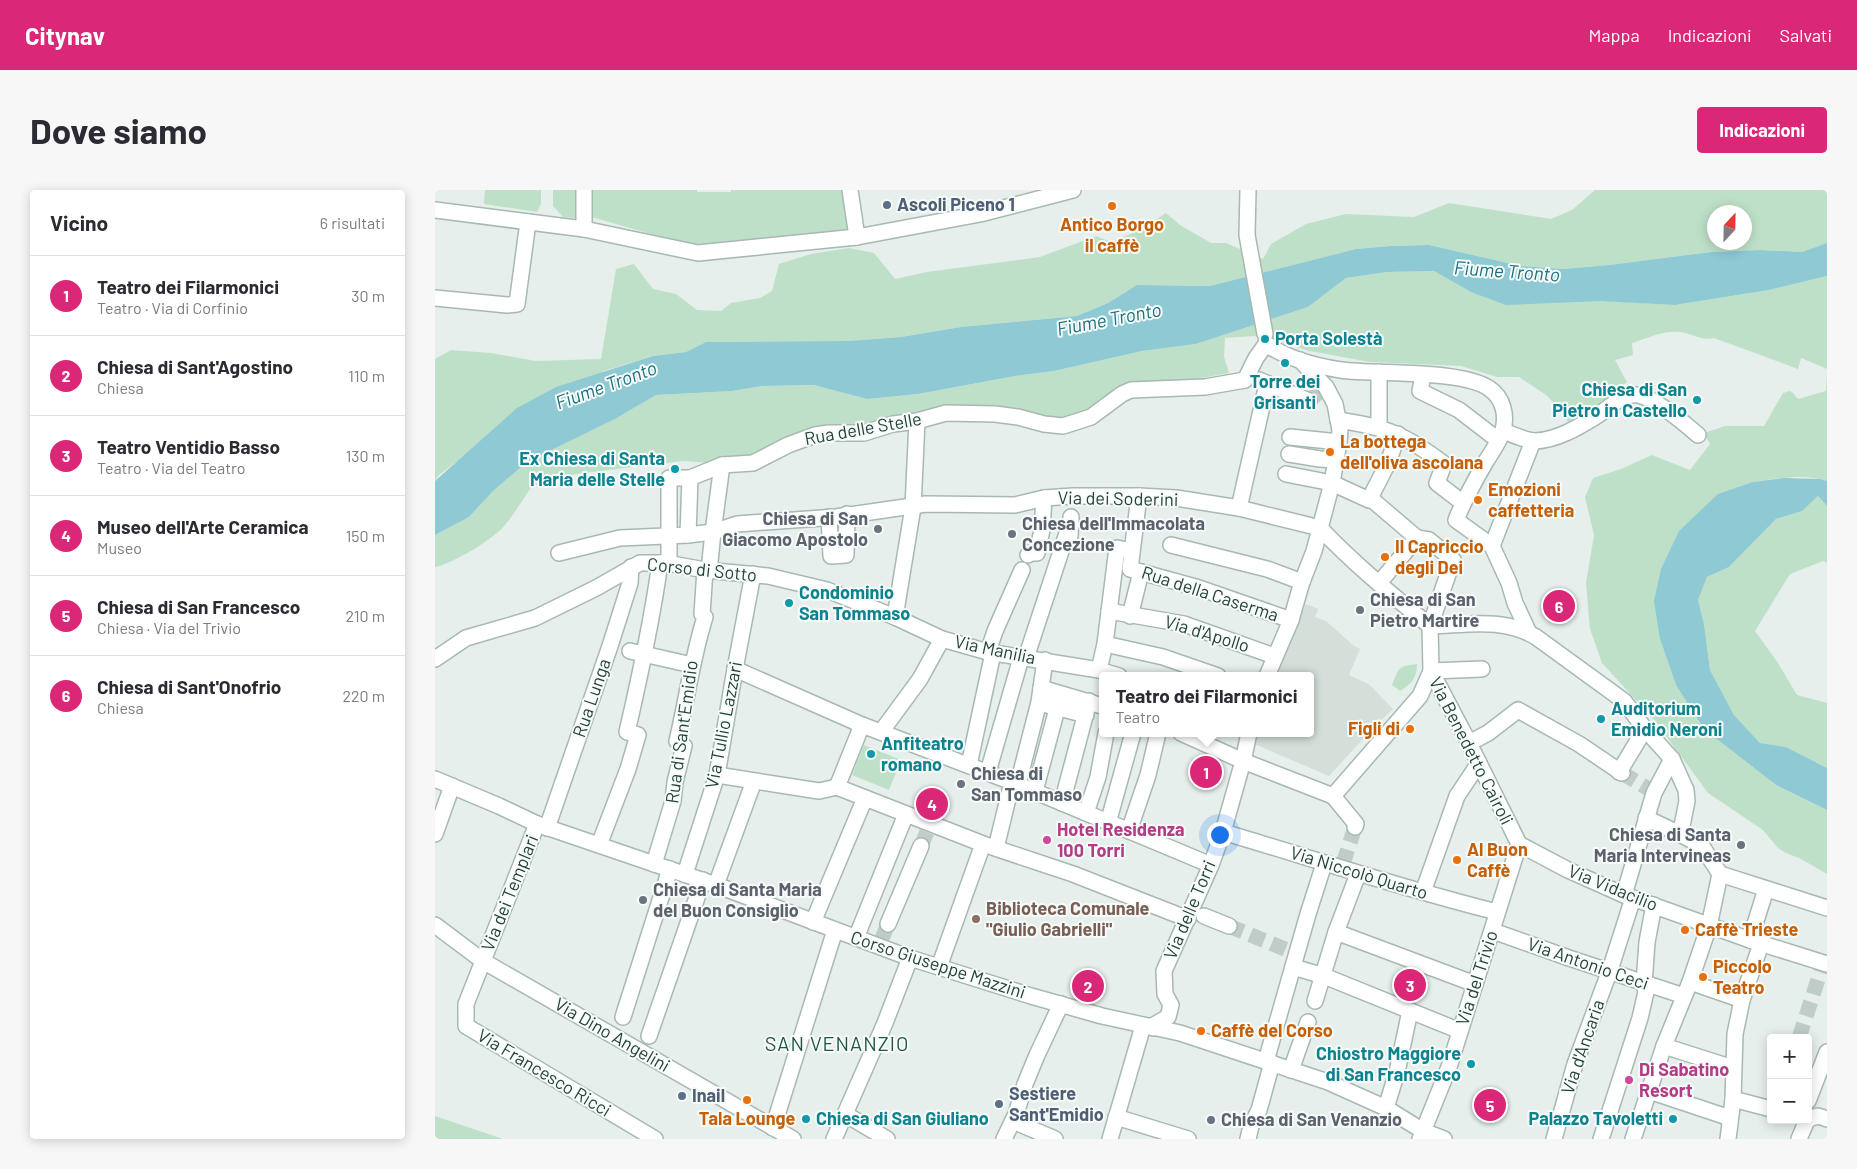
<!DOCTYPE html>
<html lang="it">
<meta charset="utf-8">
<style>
:root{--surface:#fff;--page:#f7f7f7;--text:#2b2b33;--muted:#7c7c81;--line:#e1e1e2;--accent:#db2777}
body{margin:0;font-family:Barlow,sans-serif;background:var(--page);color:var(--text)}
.controls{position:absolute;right:15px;bottom:15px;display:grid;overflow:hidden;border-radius:5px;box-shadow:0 2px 12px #0003}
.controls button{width:45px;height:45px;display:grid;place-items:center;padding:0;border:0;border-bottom:1px solid var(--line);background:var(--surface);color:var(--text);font:25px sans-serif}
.compass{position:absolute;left:1272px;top:15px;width:45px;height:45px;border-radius:50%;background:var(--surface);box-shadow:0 2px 12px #0003;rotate:22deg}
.you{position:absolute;left:784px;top:644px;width:18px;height:18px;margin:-12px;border:4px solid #fff;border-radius:50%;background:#1a73e8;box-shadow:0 0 0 8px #1a73e833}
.badge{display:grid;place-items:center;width:32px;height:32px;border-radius:50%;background:var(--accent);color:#fff;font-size:16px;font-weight:700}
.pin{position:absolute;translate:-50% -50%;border:2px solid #fff;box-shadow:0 1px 5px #0006}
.popup{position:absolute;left:664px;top:482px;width:215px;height:65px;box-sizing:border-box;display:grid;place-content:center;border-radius:5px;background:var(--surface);filter:drop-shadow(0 1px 4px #0005);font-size:16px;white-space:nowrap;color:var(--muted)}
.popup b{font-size:19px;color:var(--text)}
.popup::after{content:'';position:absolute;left:50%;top:100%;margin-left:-10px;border:10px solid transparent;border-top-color:var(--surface)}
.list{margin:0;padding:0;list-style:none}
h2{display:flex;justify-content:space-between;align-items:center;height:65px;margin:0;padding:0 20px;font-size:21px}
h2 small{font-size:16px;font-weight:400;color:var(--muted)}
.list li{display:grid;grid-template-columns:32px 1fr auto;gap:15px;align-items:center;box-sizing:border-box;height:80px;padding:0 20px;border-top:1px solid var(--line)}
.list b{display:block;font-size:19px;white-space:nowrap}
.list p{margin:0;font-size:16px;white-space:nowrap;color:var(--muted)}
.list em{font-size:16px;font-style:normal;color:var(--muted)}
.map{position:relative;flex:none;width:1392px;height:949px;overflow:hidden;border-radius:5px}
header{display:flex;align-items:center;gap:30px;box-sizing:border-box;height:70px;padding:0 25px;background:var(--accent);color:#fff}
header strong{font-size:24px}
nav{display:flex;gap:28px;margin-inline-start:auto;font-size:18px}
.intro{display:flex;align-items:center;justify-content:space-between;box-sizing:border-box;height:120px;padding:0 30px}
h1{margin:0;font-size:35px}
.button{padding:12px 22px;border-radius:5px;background:var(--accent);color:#fff;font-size:18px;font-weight:700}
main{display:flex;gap:30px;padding:0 30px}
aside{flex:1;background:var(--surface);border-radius:5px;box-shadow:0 2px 12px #0003}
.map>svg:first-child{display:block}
.built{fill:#d4dfda}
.green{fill:#bfe0c8;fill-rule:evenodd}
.water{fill:#8ec9d4}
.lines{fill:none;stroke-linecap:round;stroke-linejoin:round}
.minor-tunnel{stroke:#bfccc8;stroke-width:15;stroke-dasharray:15 8;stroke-linecap:butt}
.minor-casing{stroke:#a8b8b2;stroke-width:18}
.minor{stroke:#fff;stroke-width:15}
.service-dot{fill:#5c6f8a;stroke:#f7fbf9;stroke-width:2}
.food-dot{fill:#e8710a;stroke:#f7fbf9;stroke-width:2}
.culture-dot{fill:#0f9aa8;stroke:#f7fbf9;stroke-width:2}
.worship-dot{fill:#6b7280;stroke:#f7fbf9;stroke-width:2}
.hotel-dot{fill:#d1479c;stroke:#f7fbf9;stroke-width:2}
.education-dot{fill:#8d6e63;stroke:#f7fbf9;stroke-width:2}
.labels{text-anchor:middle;stroke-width:4;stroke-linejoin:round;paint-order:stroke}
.service-label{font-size:18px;font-weight:bold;fill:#4e5e75;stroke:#f7fbf9;text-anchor:start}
.food-label{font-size:18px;font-weight:bold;fill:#c56008;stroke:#f7fbf9;text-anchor:start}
.culture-label{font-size:18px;font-weight:bold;fill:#0d838f;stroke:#f7fbf9;text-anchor:start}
.street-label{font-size:18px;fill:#24423a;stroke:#f7fbf9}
.worship-label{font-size:18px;font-weight:bold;fill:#5b616d;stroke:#f7fbf9;text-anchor:start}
.hotel-label{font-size:18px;font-weight:bold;fill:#b23c85;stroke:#f7fbf9;text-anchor:start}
.education-label{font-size:18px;font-weight:bold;fill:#785e54;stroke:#f7fbf9;text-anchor:start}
.water-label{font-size:19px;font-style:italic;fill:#1c6f80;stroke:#f7fbf9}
.quarter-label{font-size:20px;letter-spacing:1px;fill:#1f5548;stroke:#f7fbf9}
</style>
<header>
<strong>Citynav</strong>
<nav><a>Mappa</a><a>Indicazioni</a><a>Salvati</a></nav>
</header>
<div class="intro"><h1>Dove siamo</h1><a class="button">Indicazioni</a></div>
<main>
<aside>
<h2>Vicino<small>6 risultati</small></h2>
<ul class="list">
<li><span class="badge">1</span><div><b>Teatro dei Filarmonici</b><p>Teatro · Via di Corfinio</p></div><em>30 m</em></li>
<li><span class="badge">2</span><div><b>Chiesa di Sant'Agostino</b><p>Chiesa</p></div><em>110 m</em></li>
<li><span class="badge">3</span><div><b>Teatro Ventidio Basso</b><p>Teatro · Via del Teatro</p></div><em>130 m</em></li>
<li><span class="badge">4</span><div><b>Museo dell'Arte Ceramica</b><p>Museo</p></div><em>150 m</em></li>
<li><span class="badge">5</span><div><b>Chiesa di San Francesco</b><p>Chiesa · Via del Trivio</p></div><em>210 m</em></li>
<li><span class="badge">6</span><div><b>Chiesa di Sant'Onofrio</b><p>Chiesa</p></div><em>220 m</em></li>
</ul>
</aside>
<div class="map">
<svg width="1392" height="949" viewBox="0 0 1392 949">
<rect width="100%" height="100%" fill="#e6efeb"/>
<polygon class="built" points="871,414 883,419 880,427 891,431 919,456 925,459 914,485 935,495 958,519 940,536 894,586 817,553 821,543 875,543 875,486 837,486 845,476"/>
<g class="green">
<polygon points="50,0 106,0 106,14 102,22 49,14"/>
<polygon points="118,0 143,0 143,24 140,28 128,27 118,16"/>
<polygon points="154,0 262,0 262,2 296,2 296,0 409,0 413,41 266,56 251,54 153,26"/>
<path d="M1160 0H1392V53L1367 62 1325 60 1276 62 1174 75 1128 79 1086 76 994 55 955 56 921 59 775 96 702 95 673 113 642 126 526 137 466 147 413 151 271 152 251 162 218 166 169 181 30 265 3 286 0 291V169L16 160 56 163 101 171 166 169 181 79 199 74 218 99 241 104 262 120 286 121 296 113 325 108 337 101 344 74 376 64 414 58 439 63 460 89 492 82 605 67 661 46 676 52 705 40 731 23 745 35 776 53H791L828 69 836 54 871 34 911 24 979 27 1014 13 1116 29 1137 20ZM1280 22H1310V52H1280Z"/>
<path d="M999 81 1036 102 1240 115 1334 100 1392 86V179L1366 168 1363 179 1279 148C1264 151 1258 143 1244 142 1228 140 1211 149 1197 153L1198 165 1180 170 1192 192 1170 211 1133 232 1128 222 1111 205 1084 187H1062L1026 176 935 172 874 161 844 151 819 146 790 148 789 167 794 183 732 194 694 199 648 222 627 230 511 223 333 259 301 269 276 273 248 271 141 284 97 296C88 309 80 323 70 335 59 349 17 374 0 377V345L34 327 58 301 92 272 180 229 221 205 297 201 327 196 380 195 432 209 483 204 580 186 619 181 707 161 761 154 873 117 911 88 952 82Z"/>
<path d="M1392 183V291C1370 283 1341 289 1318 292L1225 449 1241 495 1269 539 1341 595 1392 620V684L1366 669 1349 662 1342 657 1328 640 1273 603 1220 531 1167 473 1155 439 1151 393 1159 345 1150 307 1158 288 1186 279 1217 265 1255 280 1275 254 1269 243 1290 236H1329L1348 203 1355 201 1358 203 1363 209 1391 201Z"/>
<polygon points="1383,306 1392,316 1392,373 1388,371 1355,384 1320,441 1343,473 1362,505 1392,513 1392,578 1351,557 1325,553 1299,525 1275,480 1269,434 1263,410 1272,387 1294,377 1341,329 1367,321"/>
<path d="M982 474C982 487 977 494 965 501L957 495C964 478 963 476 982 474Z"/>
<polygon points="429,555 466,570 454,600 417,585"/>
<polygon points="0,926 68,949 123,949 0,949"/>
</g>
<g class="water">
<polygon points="1392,53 1392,86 1334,100 1240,115 1165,111 1071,115 1036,102 999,81 952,82 911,88 873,117 761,154 707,161 619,181 580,186 483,204 432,209 379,195 327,196 297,201 221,205 180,229 92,272 58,301 34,327 0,345 0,291 82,218 121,197 218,166 251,162 271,152 413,151 466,147 526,137 642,126 673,113 702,95 775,96 921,59 955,56 994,55 1086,76 1128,79 1174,75 1276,62 1325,60 1367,62"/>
<polygon points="1349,288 1385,289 1392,291 1392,316 1383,306 1367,321 1341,329 1294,377 1272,387 1263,410 1269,434 1275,480 1299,525 1325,553 1351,557 1392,578 1392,620 1341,595 1269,539 1241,495 1225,449 1219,411 1226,379 1244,341 1283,304 1318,292"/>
</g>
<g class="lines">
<g class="minor-tunnel">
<polyline points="874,211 886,200"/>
<polyline points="1187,583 1217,601"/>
<polyline points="486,656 495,635"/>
<polyline points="908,674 920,637"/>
<polyline points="794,736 862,764"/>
<polyline points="446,751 453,734"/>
<polyline points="1364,848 1387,777"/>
</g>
<defs>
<g id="minor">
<polyline points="149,0 149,39"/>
<polyline points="415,0 422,47"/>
<polyline points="813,0 812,45 830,144"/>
<polyline points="0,20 149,39 263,63 422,47 545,24 638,0"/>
<polyline points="0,108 72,115 82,114 93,32"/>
<polyline points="988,185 985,201 1024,220 1063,250"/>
<polyline points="824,190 874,211"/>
<path d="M903 230C951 237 971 245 1009 274L1002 293 1028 313"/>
<polyline points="944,237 944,182"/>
<path d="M1068 241C1077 244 1091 251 1100 251 1122 250 1142 238 1160 227 1173 220 1187 202 1203 205 1220 208 1249 233 1263 245"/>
<polyline points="855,247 904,252"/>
<polyline points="854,264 885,269 901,270"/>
<polyline points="851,284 897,293 934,310 935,308 982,348"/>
<polyline points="704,306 695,379 764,398 856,430"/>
<polyline points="935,308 953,273 963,244"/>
<polyline points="804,318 832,194"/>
<polyline points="394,327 396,366 411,365 412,324"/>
<path d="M885 338C919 374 957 405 995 436 1032 435 1068 427 1101 447L1189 511 1210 539 1237 569 1251 600 1252 611 1247 636V645L1267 656 1285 684 1274 736 1255 792 1229 856 1198 949"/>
<polyline points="253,345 255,288"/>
<polyline points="736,355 832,379 867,392"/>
<polyline points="1057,356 1098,251"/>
<polyline points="124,363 185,348 253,345 278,342 302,334 401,327 491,314 580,315 609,308 638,306 704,306 741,308 804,318 885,338"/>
<polyline points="593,365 594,363 602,363 607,340 609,308"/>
<path d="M234 373V288H255L287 275 318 273 353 255 380 245 394 243H429L458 234 482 231 511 223 560 224 583 227 609 234 628 236 656 227 687 204 696 200 770 197 810 190 821 168 831 154C853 169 879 176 906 180 941 185 1029 179 1055 199 1068 208 1072 225 1068 240 1065 251 1056 263 1050 273 1039 292 1029 310 1021 330L1057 356 1074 393 1080 413 1094 443"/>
<polyline points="274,381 278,342 287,275"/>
<polyline points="944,393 982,348 994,350 1018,370 995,436 996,481 1034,553 1084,654"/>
<polyline points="674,421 749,434 839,466"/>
<polyline points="695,426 706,382"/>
<polyline points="460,427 478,317 482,231"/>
<polyline points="670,454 728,467 783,486"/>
<polyline points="195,461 257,475"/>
<polyline points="553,462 560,441 587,380"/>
<polyline points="591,468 631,346 635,346 636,327"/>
<polyline points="0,469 31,448 100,428 161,398 205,373 231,373 270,380 333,386 392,400 460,427 507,449 553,462 664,480 684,486"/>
<polyline points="300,479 427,535 577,592 776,675"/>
<polyline points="664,480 670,454 682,358 697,361"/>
<polyline points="996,481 1047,479"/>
<polyline points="832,486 856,430 867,392 879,361 897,293 904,252 905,240 900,214 891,197 865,170"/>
<polyline points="606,498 667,516"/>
<polyline points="612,515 651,525"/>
<polyline points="427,535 402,597 548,654 638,684 753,729"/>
<polyline points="446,542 485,489 507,449"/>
<polyline points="746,543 808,571 898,606 921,634 920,637"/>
<polyline points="1034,553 1053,543 1083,520 1144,554 1187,583"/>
<polyline points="534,575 558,463"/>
<polyline points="553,582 586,468"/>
<polyline points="1184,582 1210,539"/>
<polyline points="282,585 384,601 402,597"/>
<polyline points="0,589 64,616 102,634 281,695 475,768 596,806 667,826 745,843 893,892 951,918 988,941 1009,949"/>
<polyline points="583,594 604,512 610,470"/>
<polyline points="600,601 622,519"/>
<polyline points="898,606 985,506 996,481"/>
<polyline points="627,613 654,511"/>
<polyline points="651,623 663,587 671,543"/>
<polyline points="1211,628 1247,645"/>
<polyline points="673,633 698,543"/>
<polyline points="102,634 31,814 31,836 220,949"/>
<polyline points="112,638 175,456 195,393 196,377"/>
<polyline points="694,641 713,585 723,543"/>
<path d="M788 642C879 669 969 699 1062 722"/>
<polyline points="0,644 17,596"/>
<polyline points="1084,654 1133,680 1189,705 1315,750 1392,774"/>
<path d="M164 655 193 579 203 545 192 542C205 486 217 430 225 373"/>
<polyline points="561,658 577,592"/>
<path d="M219 674 238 611 240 592 249 556 242 551C252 509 257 468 270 427L267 424 270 380"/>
<polyline points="250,684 282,585 300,479 318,384"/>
<polyline points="1285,684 1392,718"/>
<polyline points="281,695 319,591"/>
<polyline points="988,702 1022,606 1044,573"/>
<polyline points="1189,705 1219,603 1237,569"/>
<polyline points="769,726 794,736"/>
<polyline points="378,732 430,608"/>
<polyline points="453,734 486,656"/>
<polyline points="0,735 48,771 358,949"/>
<polyline points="1058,741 1134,768 1249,806"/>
<polyline points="901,742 1040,794"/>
<polyline points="421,748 471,624"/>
<polyline points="1315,750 1331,699"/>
<polyline points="504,777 548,654"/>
<polyline points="858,777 889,786 1025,841"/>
<polyline points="1255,792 1307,810"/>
<polyline points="880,811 901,742 923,684"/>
<polyline points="188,827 235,679"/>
<polyline points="718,838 719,835 733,827 736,815 730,804 729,781 776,675 788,642 808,571 814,543"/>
<polyline points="214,846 268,690"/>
<polyline points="1229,856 1298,878"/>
<polyline points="831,871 873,724 889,674"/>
<polyline points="856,880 873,832"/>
<polyline points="1214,901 1295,928"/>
<polyline points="1298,909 1336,919"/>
<polyline points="1373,911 1392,862"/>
<polyline points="951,918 962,882 975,821"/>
<polyline points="410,924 452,949"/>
<polyline points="681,927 753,949"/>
<polyline points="1373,929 1383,926 1392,929"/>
<polyline points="578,931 620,949"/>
<polyline points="338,938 400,740"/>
<polyline points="399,949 450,833 475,768"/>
<polyline points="569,949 581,924 590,894 602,865 626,814"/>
<polyline points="675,949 708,836"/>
<polyline points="813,949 816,936 824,920 837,873"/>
<polyline points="985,949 1014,877 1084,654"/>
<polyline points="1119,949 1140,874 1175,780 1198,708"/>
<polyline points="1166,949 1205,828 1211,802 1209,794 1212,752 1219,715"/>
<polyline points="1293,949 1298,909 1300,844 1307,810 1326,754"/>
<polyline points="1364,949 1372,930"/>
</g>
</defs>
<use href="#minor" class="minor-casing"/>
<use href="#minor" class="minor"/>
</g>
<g class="service-dot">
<circle cx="452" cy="15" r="5"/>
<circle cx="247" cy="906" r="5"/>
<circle cx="564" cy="914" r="5"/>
</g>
<g class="food-dot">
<circle cx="677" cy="16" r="5"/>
<circle cx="895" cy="262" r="5"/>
<circle cx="1043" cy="310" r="5"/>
<circle cx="950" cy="367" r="5"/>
<circle cx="975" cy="539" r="5"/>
<circle cx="1022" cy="670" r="5"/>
<circle cx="1250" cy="740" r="5"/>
<circle cx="1268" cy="787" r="5"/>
<circle cx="766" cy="841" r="5"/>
<circle cx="312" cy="910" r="5"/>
</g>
<g class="culture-dot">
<circle cx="830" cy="149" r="5"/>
<circle cx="850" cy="173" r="5"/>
<circle cx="1262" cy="210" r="5"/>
<circle cx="240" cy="279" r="5"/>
<circle cx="354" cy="413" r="5"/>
<circle cx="1166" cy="529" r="5"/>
<circle cx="436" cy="564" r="5"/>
<circle cx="1036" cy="874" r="5"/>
<circle cx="371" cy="929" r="5"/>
<circle cx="1238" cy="929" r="5"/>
</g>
<g class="worship-dot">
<circle cx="443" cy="339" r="5"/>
<circle cx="577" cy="344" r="5"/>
<circle cx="925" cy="420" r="5"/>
<circle cx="526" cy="594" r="5"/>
<circle cx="1306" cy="655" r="5"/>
<circle cx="208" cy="710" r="5"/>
<circle cx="776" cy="930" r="5"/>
</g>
<g class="hotel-dot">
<circle cx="612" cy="650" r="5"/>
<circle cx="1194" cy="890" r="5"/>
</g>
<circle class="education-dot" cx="541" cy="729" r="5"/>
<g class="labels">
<g class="service-label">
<text x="462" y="21">Ascoli Piceno 1</text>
<text x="574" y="910">Sestiere<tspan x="574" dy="21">Sant'Emidio</tspan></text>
<text x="257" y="912">Inail</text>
</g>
<g class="food-label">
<text x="677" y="41" text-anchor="middle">Antico Borgo<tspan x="677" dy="21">il caffè</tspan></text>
<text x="905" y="258">La bottega<tspan x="905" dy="21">dell'oliva ascolana</tspan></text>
<text x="1053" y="306">Emozioni<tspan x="1053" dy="21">caffetteria</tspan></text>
<text x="960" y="363">Il Capriccio<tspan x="960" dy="21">degli Dei</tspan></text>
<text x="965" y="545" text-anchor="end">Figli di</text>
<text x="1032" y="666">Al Buon<tspan x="1032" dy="21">Caffè</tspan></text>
<text x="1260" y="746">Caffè Trieste</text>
<text x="1278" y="783">Piccolo<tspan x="1278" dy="21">Teatro</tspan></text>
<text x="776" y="847">Caffè del Corso</text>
<text x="312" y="935" text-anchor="middle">Tala Lounge</text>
</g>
<g class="culture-label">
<text x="840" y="155">Porta Solestà</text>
<text x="850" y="198" text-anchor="middle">Torre dei<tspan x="850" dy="21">Grisanti</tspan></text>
<text x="1252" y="206" text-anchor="end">Chiesa di San<tspan x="1252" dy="21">Pietro in Castello</tspan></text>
<text x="230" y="275" text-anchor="end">Ex Chiesa di Santa<tspan x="230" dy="21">Maria delle Stelle</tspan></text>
<text x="364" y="409">Condominio<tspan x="364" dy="21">San Tommaso</tspan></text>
<text x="1176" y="525">Auditorium<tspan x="1176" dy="21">Emidio Neroni</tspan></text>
<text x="446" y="560">Anfiteatro<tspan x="446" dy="21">romano</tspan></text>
<text x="1026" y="870" text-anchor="end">Chiostro Maggiore<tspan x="1026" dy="21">di San Francesco</tspan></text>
<text x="381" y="935">Chiesa di San Giuliano</text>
<text x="1228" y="935" text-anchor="end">Palazzo Tavoletti</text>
</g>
<g class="street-label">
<text transform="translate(428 239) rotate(-10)" y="6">Rua delle Stelle</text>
<text transform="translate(683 309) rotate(1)" y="6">Via dei Soderini</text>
<text transform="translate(267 380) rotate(6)" y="6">Corso di Sotto</text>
<text transform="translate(775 404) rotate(18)" y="6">Rua della Caserma</text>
<text transform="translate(772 444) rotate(17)" y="6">Via d'Apollo</text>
<text transform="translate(560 460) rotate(12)" y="6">Via Manilia</text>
<text transform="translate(157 508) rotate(-71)" y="6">Rua Lunga</text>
<text transform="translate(289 535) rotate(-79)" y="6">Via Tullio Lazzari</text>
<text transform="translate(247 542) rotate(-82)" y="6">Rua di Sant'Emidio</text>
<text transform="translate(1036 561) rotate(63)" y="6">Via Benedetto Cairoli</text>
<text transform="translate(924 683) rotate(17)" y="6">Via Niccolò Quarto</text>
<text transform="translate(1178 698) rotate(22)" y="6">Via Vidacilio</text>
<text transform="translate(75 703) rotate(-68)" y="6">Via dei Templari</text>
<text transform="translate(755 720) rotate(-67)" y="6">Via delle Torri</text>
<text transform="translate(1153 774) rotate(19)" y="6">Via Antonio Ceci</text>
<text transform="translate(503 775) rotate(18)" y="6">Corso Giuseppe Mazzini</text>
<text transform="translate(1042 788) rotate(-72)" y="6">Via del Trivio</text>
<text transform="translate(177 845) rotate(30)" y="6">Via Dino Angelini</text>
<text transform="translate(1148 857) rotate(-71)" y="6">Via d'Ancaria</text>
<text transform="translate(109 883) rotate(31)" y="6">Via Francesco Ricci</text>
</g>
<g class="worship-label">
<text x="433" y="335" text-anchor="end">Chiesa di San<tspan x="433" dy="21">Giacomo Apostolo</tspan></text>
<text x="587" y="340">Chiesa dell'Immacolata<tspan x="587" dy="21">Concezione</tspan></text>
<text x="935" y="416">Chiesa di San<tspan x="935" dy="21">Pietro Martire</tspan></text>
<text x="536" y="590">Chiesa di<tspan x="536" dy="21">San Tommaso</tspan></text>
<text x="1296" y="651" text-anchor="end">Chiesa di Santa<tspan x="1296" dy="21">Maria Intervineas</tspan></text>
<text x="218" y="706">Chiesa di Santa Maria<tspan x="218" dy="21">del Buon Consiglio</tspan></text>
<text x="786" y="936">Chiesa di San Venanzio</text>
</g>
<g class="hotel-label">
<text x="622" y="646">Hotel Residenza<tspan x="622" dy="21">100 Torri</tspan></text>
<text x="1204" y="886">Di Sabatino<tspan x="1204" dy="21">Resort</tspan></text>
</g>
<g class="education-label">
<text x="551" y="725">Biblioteca Comunale<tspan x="551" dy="21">"Giulio Gabrielli"</tspan></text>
</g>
<g class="water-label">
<text transform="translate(1072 81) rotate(4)" y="7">Fiume Tronto</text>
<text transform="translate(674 129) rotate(-11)" y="7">Fiume Tronto</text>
<text transform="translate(171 195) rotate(-20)" y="7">Fiume Tronto</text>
</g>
<g class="quarter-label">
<text x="402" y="861">SAN VENANZIO</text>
</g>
</g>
</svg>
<div class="controls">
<button>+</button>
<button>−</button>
</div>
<svg class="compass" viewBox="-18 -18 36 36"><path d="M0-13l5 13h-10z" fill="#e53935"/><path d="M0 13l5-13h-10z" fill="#7c7c81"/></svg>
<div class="you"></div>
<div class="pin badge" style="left:771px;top:582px">1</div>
<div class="popup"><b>Teatro dei Filarmonici</b>Teatro</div>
<div class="pin badge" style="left:653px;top:796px">2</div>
<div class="pin badge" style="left:975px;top:795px">3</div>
<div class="pin badge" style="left:497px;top:614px">4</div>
<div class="pin badge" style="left:1055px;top:915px">5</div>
<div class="pin badge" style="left:1124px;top:416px">6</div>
</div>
</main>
